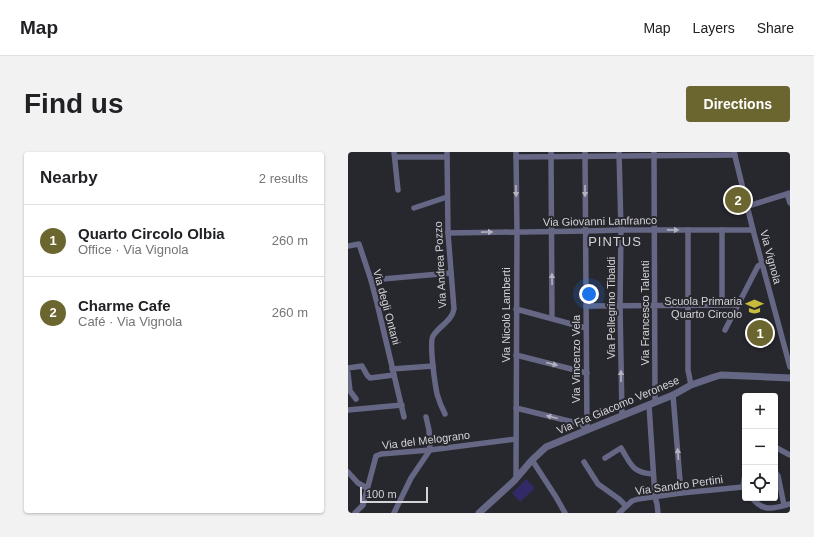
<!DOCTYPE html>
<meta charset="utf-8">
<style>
:root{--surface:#fff;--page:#f2f2f2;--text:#202124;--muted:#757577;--line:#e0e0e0;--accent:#6b662f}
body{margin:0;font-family:Arial,sans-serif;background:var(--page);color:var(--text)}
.controls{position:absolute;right:12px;bottom:12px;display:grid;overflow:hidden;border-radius:4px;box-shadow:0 1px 3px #0004}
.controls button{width:36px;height:36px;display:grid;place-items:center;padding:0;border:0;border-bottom:1px solid var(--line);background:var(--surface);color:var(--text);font:20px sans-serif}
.scale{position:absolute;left:12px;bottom:10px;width:68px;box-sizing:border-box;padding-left:4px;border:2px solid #d3d3d8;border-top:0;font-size:11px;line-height:14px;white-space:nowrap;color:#d3d3d8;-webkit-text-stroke:3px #27272e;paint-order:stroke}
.you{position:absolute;left:241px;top:142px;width:14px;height:14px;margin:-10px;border:3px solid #fff;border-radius:50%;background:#1a73e8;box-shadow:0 0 0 6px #1a73e833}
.badge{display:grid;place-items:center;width:26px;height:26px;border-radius:50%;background:var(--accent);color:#fff;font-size:13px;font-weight:700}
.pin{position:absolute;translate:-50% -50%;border:2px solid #fff;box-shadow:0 1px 4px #0006}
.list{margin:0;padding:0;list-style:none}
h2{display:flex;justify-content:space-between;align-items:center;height:52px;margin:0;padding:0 16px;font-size:17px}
h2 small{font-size:13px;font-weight:400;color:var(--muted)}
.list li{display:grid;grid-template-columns:26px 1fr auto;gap:12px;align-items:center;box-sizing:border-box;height:72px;padding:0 16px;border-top:1px solid var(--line)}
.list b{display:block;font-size:15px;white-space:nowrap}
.list p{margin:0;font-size:13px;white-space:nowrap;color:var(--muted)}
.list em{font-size:13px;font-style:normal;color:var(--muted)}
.icon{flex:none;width:22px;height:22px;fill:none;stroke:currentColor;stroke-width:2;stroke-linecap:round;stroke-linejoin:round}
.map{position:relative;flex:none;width:442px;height:361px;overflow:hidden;border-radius:4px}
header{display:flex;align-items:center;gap:24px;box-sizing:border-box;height:56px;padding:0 20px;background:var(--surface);border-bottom:1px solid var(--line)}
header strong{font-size:19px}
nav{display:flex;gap:22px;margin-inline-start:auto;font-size:14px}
.intro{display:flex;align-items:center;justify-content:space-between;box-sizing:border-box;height:96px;padding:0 24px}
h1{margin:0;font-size:28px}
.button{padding:10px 18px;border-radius:4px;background:var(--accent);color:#fff;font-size:14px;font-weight:700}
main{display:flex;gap:24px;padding:0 24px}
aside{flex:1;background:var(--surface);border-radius:4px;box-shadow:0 1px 3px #0004}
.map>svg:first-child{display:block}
.green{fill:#312a67}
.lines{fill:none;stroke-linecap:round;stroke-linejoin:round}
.minor{stroke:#666784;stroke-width:5.5}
.tertiary{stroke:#666784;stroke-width:7}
.oneway{fill:#b2b3bf}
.labels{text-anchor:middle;stroke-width:4;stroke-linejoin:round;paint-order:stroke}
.street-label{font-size:11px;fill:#d3d3d8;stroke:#27272e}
.poi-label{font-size:11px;fill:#d3d3d8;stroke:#27272e;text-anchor:end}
.quarter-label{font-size:13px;letter-spacing:1px;fill:#d3d3d8;stroke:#27272e}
</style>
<header>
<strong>Map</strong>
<nav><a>Map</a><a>Layers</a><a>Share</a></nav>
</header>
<div class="intro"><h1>Find us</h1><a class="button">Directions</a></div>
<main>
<aside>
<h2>Nearby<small>2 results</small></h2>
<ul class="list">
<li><span class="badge">1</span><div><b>Quarto Circolo Olbia</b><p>Office · Via Vignola</p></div><em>260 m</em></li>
<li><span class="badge">2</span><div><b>Charme Cafe</b><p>Café · Via Vignola</p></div><em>260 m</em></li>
</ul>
</aside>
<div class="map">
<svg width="442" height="361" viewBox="0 0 442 361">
<rect width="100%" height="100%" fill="#27272e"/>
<polygon class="green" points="178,327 187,336 172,350 164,341"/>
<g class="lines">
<g class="minor">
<polyline points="46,0 50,38"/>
<polyline points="168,0 169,80 168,323 169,325"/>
<polyline points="203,0 204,166"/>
<polyline points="237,0 239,278"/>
<polyline points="271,0 273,78 272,154 274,263"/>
<polyline points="306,0 307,250"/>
<polyline points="386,0 405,78 442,215"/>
<polyline points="47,5 99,5"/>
<polyline points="168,5 387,3"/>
<polyline points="439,42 442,51"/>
<polyline points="400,54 442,41"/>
<polyline points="66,56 99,45"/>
<polyline points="340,78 340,218 343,233"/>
<polyline points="374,78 374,153"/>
<polyline points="100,81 238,79 273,78 405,78"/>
<polyline points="0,94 11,92 23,128 29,151 56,265"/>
<polyline points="23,128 103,121"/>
<polyline points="238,154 389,153"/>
<polyline points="168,157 238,176"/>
<polyline points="377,178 410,114 414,112"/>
<polyline points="168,203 239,221"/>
<polyline points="0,216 14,214 19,223 22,226 46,223"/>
<polyline points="44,217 85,214"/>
<polyline points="0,221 2,239 8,247"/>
<polyline points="325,243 333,341"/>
<polyline points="301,253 307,345 309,352 310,361"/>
<polyline points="168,256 233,272 239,278"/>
<polyline points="0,258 54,253"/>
<path d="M97 262C94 256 91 249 89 242 87 232 81 191 85 184 91 174 104 169 106 157L100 81 99 0"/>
<polyline points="427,295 442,303"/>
<path d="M257 306 273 296C283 312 284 321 305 322"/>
<polyline points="184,308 208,345 217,361"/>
<polyline points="236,310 250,332 271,347 278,354"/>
<polyline points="0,320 10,331 19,336"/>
<polyline points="427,320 430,324 436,353"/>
<polyline points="395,335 397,322"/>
<path d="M404 346C416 361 426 356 442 352"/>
<polyline points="7,361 15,353 28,304 33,302 82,298 168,287"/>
<polyline points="46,361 63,326 82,298 81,278 78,265"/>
<polyline points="271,361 284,349 290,347 333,341 395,335 397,338"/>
</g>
<polyline class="tertiary" points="131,361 166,329 184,308 198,295 239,278 325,243 343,233 366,225 373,223 442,226"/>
</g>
<defs><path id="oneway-solid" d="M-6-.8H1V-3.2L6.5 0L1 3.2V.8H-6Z"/></defs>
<g class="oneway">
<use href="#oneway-solid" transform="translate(168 39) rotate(89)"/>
<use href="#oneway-solid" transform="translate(237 39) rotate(90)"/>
<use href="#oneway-solid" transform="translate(325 78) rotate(1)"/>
<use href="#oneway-solid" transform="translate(139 80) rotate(-1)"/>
<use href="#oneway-solid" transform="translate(204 127) rotate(-91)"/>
<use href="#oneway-solid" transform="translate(204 212) rotate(14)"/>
<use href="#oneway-solid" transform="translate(273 224) rotate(-91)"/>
<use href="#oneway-solid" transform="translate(204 265) rotate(-166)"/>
<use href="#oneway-solid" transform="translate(330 302) rotate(-94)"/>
</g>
<defs>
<symbol id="school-bare" viewBox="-9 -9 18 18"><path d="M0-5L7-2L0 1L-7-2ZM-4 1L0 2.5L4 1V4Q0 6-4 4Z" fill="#c6bb3c" stroke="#27272e" stroke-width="2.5" paint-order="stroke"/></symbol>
</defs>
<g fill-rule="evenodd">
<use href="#school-bare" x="394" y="142" width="25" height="25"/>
</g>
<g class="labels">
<g class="street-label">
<text transform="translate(252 69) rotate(-1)" y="4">Via Giovanni Lanfranco</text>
<text transform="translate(423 105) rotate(75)" y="4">Via Vignola</text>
<text transform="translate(92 113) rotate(-93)" y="4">Via Andrea Pozzo</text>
<text transform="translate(39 155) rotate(75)" y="4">Via degli Ontani</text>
<text transform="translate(263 156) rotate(-90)" y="4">Via Pellegrino Tibaldi</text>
<text transform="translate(297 161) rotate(-90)" y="4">Via Francesco Talenti</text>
<text transform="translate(158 163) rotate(-90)" y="4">Via Nicolò Lamberti</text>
<text transform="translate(228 207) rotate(-90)" y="4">Via Vincenzo Vela</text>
<text transform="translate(270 253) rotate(-23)" y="4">Via Fra Giacomo Veronese</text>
<text transform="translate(78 288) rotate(-7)" y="4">Via del Melograno</text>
<text transform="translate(331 333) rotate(-8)" y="4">Via Sandro Pertini</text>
</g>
<g class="poi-label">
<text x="394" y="153">Scuola Primaria<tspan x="394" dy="13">Quarto Circolo</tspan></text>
</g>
<g class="quarter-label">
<text x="267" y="94">PINTUS</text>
</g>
</g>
</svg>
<div class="controls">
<button>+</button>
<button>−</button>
<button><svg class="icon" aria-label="locate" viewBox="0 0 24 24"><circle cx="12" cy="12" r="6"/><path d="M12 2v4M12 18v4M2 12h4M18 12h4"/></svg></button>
</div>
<div class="scale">100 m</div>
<div class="you"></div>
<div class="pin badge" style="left:412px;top:181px">1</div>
<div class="pin badge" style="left:390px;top:48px">2</div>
</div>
</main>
